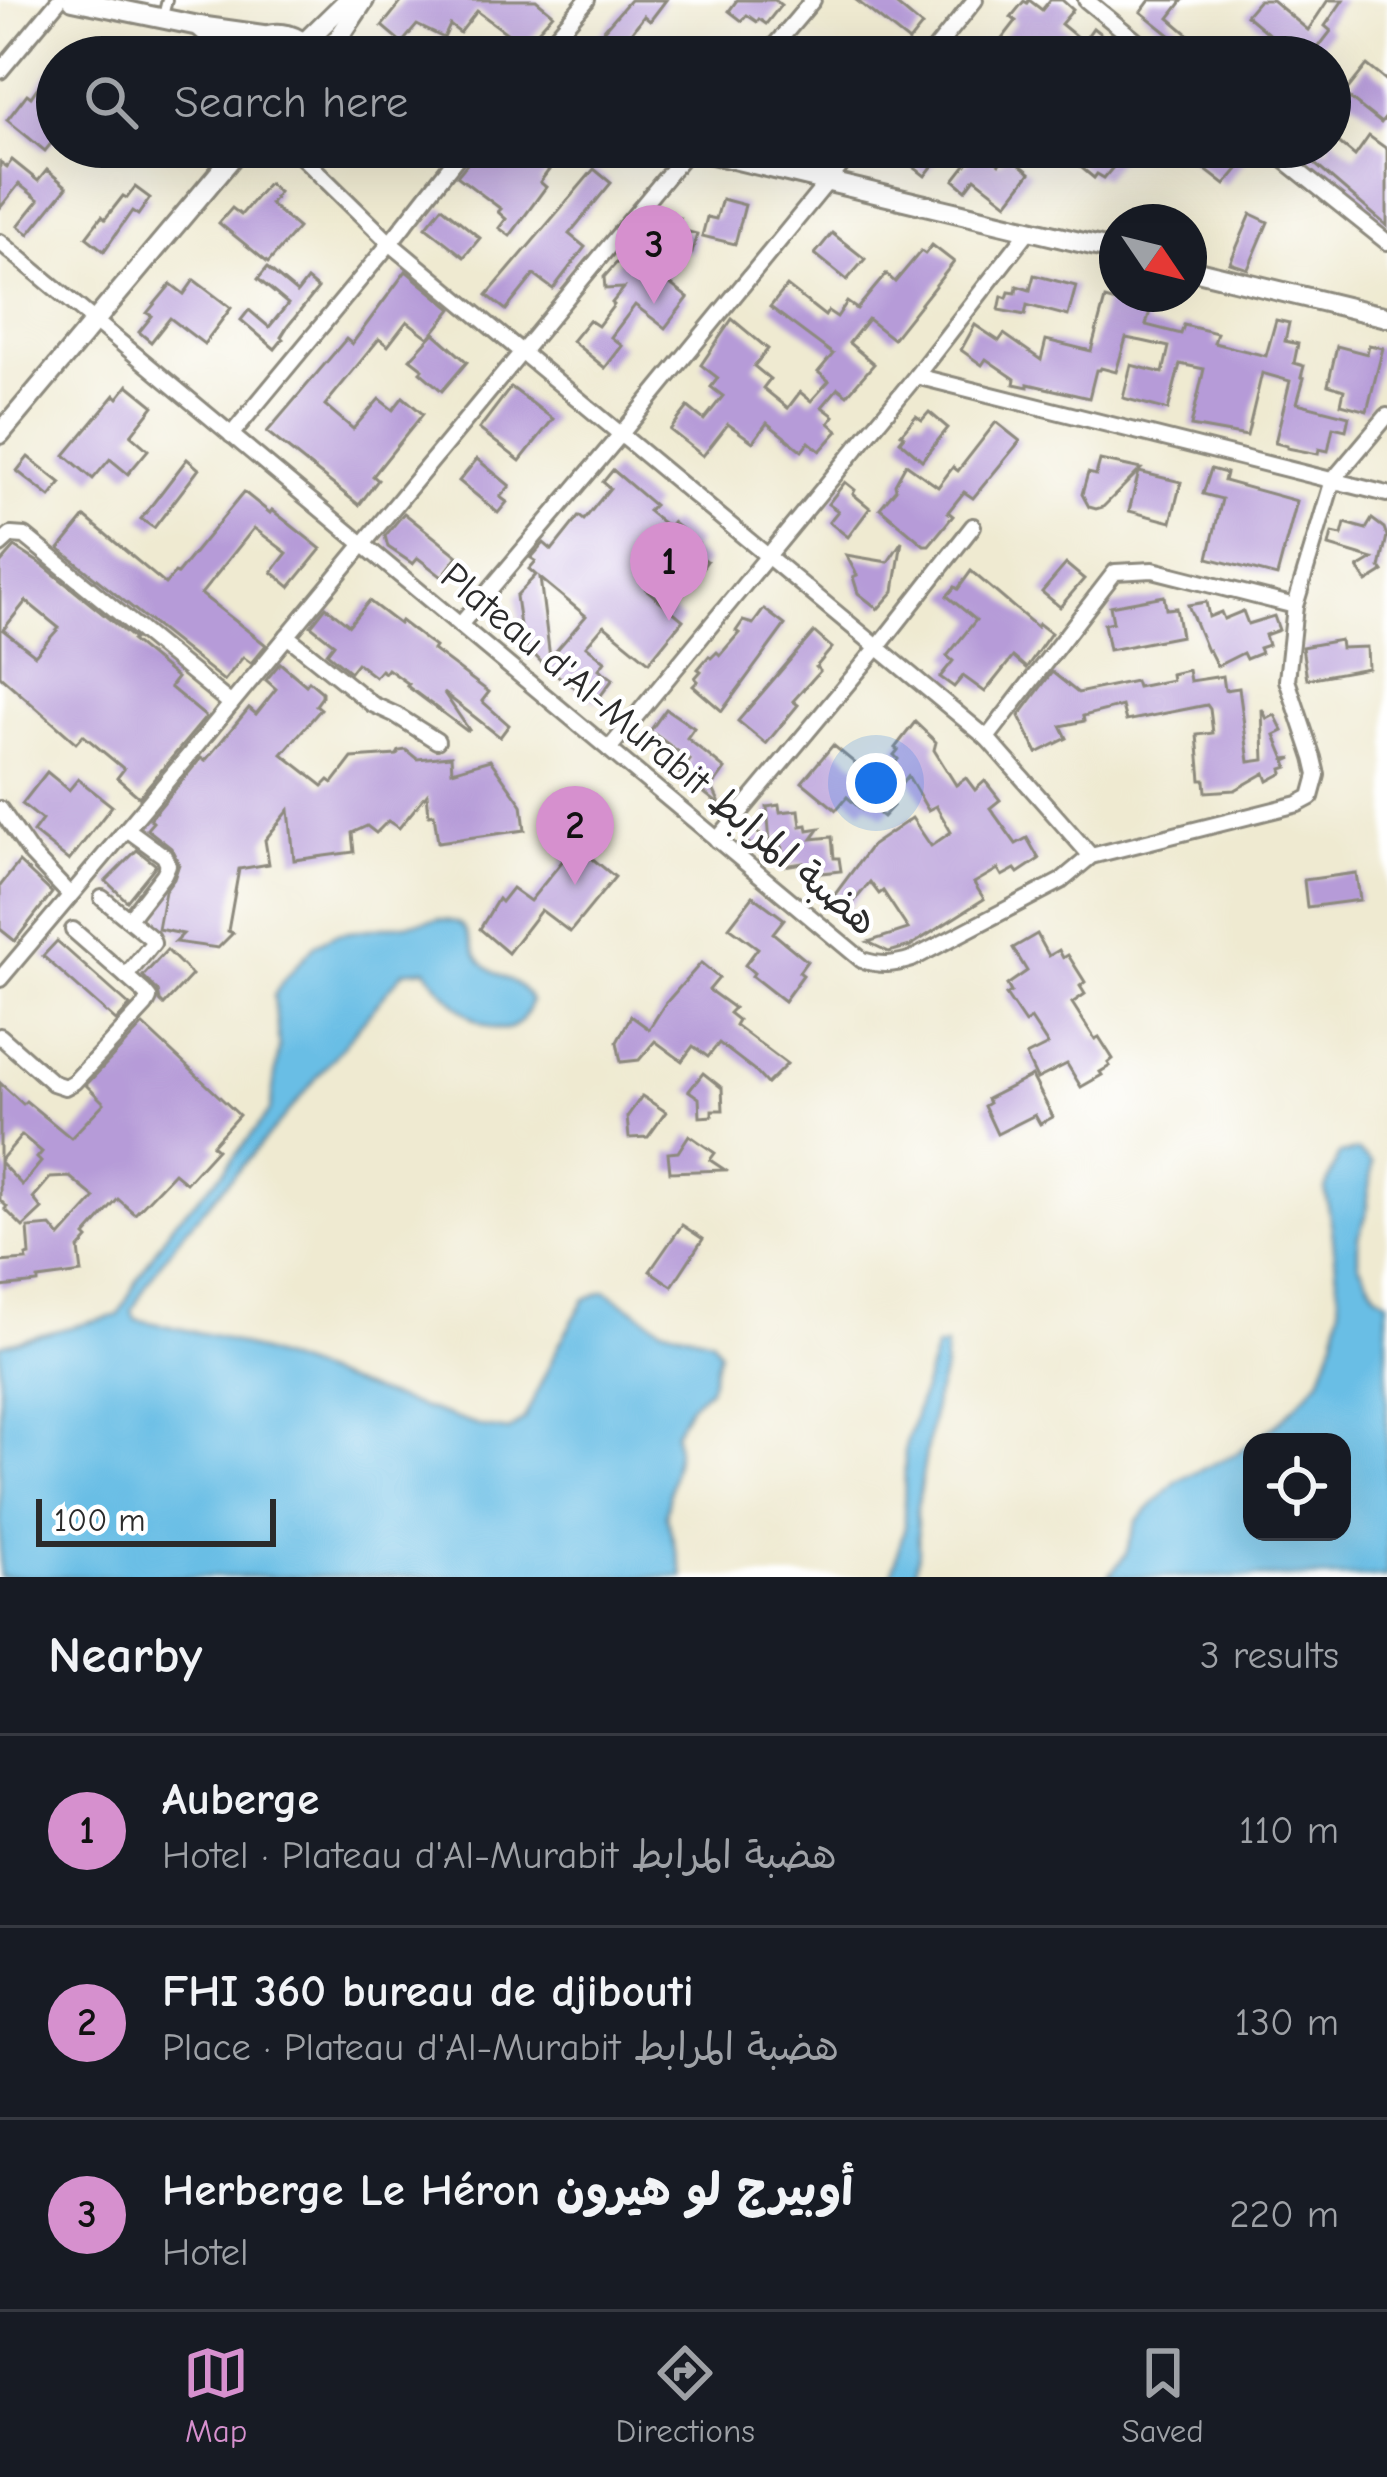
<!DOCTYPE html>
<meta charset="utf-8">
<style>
:root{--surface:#171b24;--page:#20242c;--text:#f1f3f6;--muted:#9ea1a6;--line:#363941;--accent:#d690ce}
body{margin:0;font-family:"Comic Neue","Playpen Sans Arabic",sans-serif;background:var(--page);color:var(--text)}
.controls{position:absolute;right:36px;bottom:36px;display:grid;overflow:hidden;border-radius:24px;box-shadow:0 12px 48px #0002}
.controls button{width:108px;height:108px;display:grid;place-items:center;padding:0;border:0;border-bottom:3px solid var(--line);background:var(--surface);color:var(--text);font:60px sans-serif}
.compass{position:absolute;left:1099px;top:204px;width:108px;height:108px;border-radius:50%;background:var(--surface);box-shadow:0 12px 48px #0002;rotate:125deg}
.scale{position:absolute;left:36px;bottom:30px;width:240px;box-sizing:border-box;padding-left:12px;border:6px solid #2b2b2b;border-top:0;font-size:33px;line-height:42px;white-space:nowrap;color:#2b2b2b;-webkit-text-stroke:9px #fff;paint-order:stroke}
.you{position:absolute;left:876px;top:783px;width:42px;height:42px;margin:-30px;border:9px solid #fff;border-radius:50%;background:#1a73e8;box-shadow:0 0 0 18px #1a73e833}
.badge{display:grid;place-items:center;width:78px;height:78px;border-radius:50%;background:var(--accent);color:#111;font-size:39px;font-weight:700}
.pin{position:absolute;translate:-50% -99px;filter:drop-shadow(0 3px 6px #0008)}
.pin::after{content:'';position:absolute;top:63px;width:42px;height:36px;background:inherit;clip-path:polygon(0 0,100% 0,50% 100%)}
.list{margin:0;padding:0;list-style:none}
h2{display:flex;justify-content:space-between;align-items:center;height:156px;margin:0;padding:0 48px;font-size:51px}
h2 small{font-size:39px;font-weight:400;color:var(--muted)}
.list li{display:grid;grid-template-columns:78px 1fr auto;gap:36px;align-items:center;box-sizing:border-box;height:192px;padding:0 48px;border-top:3px solid var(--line)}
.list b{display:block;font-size:45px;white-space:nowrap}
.list p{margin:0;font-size:39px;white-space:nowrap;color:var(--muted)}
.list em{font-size:39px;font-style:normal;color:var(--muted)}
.icon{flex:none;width:66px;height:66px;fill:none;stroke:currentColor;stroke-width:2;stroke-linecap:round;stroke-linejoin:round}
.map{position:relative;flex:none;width:1387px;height:1577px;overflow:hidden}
.search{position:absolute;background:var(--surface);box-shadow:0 12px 48px #0002;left:36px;right:36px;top:36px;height:132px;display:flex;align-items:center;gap:30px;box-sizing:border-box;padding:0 42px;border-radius:66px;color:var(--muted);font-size:45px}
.sheet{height:732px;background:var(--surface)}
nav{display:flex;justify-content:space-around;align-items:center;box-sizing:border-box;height:168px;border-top:3px solid var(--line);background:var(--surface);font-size:33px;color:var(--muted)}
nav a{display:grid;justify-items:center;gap:6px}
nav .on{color:var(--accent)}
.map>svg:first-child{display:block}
.water{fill:#69bee5;stroke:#4a7488;stroke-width:3;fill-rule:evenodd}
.building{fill:#b69bd8;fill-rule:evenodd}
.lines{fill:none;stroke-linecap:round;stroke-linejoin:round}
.lane-casing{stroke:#8d8a7e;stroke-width:14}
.street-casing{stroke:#8d8a7e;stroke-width:20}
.secondary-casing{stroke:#8d8a7e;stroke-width:24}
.lane{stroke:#fff;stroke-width:8}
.street{stroke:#fff;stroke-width:14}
.secondary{stroke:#fff;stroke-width:18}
.labels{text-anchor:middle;stroke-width:9;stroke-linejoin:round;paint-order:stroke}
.street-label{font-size:39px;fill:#2b2b2b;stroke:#fff}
</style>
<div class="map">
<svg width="1387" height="1577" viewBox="0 0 1387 1577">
<rect width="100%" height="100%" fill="#fff"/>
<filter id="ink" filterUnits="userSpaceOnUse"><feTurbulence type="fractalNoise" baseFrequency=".00833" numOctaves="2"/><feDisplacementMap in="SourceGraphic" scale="24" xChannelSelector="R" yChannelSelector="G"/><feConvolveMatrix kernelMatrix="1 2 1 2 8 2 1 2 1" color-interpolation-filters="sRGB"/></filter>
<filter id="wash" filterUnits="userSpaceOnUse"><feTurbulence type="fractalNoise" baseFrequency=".004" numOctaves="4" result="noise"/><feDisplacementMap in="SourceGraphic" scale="48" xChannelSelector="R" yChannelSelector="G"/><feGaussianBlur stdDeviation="2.7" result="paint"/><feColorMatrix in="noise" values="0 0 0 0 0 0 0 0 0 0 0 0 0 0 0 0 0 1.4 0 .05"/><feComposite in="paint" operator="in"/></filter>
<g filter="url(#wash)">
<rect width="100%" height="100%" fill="#efead1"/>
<g class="water">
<path d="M439 919C442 919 456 922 458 923 472 931 470 952 484 965 502 981 519 978 531 1001 510 1068 446 999 426 969L404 971C356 1028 311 1087 262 1143 214 1200 166 1242 132 1311L135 1319 219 1337 359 1387 482 1427 509 1431 524 1419 560 1343 585 1299 605 1291 661 1327 711 1339 719 1352 709 1389 690 1405 675 1432 677 1450 666 1515 684 1577H0V1345L119 1315 138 1278 171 1226 222 1173 270 1111 279 1048 274 996 282 982 316 944 336 934Z"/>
<path d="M1358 1151 1372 1163 1366 1216 1358 1237V1263L1376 1293 1387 1300V1577H1108L1126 1554 1137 1521 1177 1481 1237 1453 1282 1420 1320 1379 1334 1339 1340 1307 1332 1228 1325 1189 1339 1154ZM1252 1442H1342V1532H1252Z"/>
<polygon points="946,1346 944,1371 935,1400 916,1512 919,1551 914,1577 891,1577 904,1530 905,1448 936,1348"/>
</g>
<g id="blocks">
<g class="building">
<polygon points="403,0 536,0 553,14 516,55 501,42 508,34 477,11 460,33 450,25 444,38 417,25 402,43 382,26"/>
<polygon points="630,0 666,0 650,21 644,16 621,46 635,57 591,57 602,44 595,40"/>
<polygon points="737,0 775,0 781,5 766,24 759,19 757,22 747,15 742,21 729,11"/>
<polygon points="856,0 891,0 922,26 909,42"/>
<polygon points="1029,0 1042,10 1050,0 1062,0 1073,10 1061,24 1083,42 1093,28 1115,45 1106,57 988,57 1016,21 1011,17 1024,1 1027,3"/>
<polygon points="1150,0 1183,0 1169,18 1195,40 1187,49 1141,12"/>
<polygon points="1259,0 1272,0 1308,30 1328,0 1343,0 1325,26 1331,31 1311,57 1296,57 1246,15"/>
<polygon points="57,59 57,83 44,102 57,112 57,136 45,151 7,120 27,94 31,97"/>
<polygon points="1367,65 1387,81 1387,116 1381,123 1344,94"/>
<polygon points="1330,135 1355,156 1369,136 1387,149 1387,226 1295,147 1330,147"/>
<polygon points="481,147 519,147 549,170 540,182 546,187 510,236 499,228 506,219 498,212 501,209 457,176"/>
<polygon points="888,147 947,147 925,176"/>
<polygon points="1109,147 1130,147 1104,178 1097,174 1094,178 1077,164 1090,148 1101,157"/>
<polygon points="1176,147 1227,147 1245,161 1225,185"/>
<polygon points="979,148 999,164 1007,154 1030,173 1007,203 975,178 966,190 954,180"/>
<polygon points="12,160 38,181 47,170 67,187 29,234 18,226 39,200 19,184 0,208 0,162 7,167"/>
<polygon points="594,169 611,183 569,234 585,247 553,289 534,275 506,310 487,295"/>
<polygon points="268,183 279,192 270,204 298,228 268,263 219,223 232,208 241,215"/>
<polygon points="135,187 150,198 138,215 132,211 104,251 86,237 102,216 105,219 123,196 127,198"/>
<polygon points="722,199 745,205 735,244 702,236 707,217 716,219"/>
<polygon points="442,207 480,238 464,257 426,227"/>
<polygon points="660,214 680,218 677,229 697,234 692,253 645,242 649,221 658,223"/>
<polygon points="1251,214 1268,222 1248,269 1230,263"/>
<polygon points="832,233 865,259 847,280 815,254"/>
<polygon points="644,244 673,268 665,280 688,298 665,328 635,305 611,337 622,346 605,368 572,341 589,320 598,326 614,305 612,303 624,288 605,289 604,277 627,251 640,261"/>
<polygon points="932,245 954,262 893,339 868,319 849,343 874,364 847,395 838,388 822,407 834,416 829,423 838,431 820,451 809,442 802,451 767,423 753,442 728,424 703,456 670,430 688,407 704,420 723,396 711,387 718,378 701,365 732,319 768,349 754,366 770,379 763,388 788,408 800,392 811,401 829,381 818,372 833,354 770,307 787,286 825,316 828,311 837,317 847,302 857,309 886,274 895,282 921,251 925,254"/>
<polygon points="267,268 297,293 307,280 318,289 288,326 281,337 283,339 275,349 241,320 249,310 269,327 288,304 258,279"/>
<polygon points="406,271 452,309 429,338 407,321 388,346 379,339 325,405 353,429 379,399 393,410 403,397 423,414 373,476 378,480 359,505 267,432 346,339 352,344"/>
<polygon points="1034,275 1076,286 1068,316 1027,305 1025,315 999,310 1002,296 1007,298 1009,292 1016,293 1017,286 1030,290"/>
<polygon points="194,280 231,308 204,344 170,318 151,342 139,332 152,316 147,313 171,284 184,294"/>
<polygon points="1105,299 1150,311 1146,325 1181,334 1184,325 1217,333 1214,343 1266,356 1276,320 1289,323 1285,341 1298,344 1294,363 1304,366 1301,377 1304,378 1297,403 1349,416 1346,430 1333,427 1328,451 1319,449 1318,454 1287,448 1287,446 1275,443 1290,381 1262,373 1247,436 1191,426 1204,369 1180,364 1168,410 1123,398 1131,365 1163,373 1169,347 1142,341 1126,338 1116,372 1101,368 1100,370 1096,370 1089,398 1028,384 1028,387 1014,384 1015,379 986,359 982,365 961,350 975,325 999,341 1004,334 1041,360 1046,340 1091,351"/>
<polygon points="434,333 467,362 442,391 420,372 423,369 410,359"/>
<polygon points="1369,345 1383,348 1367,411 1341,404 1344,390 1328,385 1337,346 1367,354"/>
<polygon points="128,385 154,406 131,435 148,450 128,474 110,459 93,479 65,455 115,395 118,398"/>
<polygon points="511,387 553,419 520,461 479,429"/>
<polygon points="929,412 948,428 922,460 900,441 904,436 901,434 916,416 922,420"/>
<polygon points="996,422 1020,441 973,498 964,492 948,512 953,516 929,545 924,545 880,508 896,489 895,484 906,464 938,487 953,467 958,471"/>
<polygon points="28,457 61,483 50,497 17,471"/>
<polygon points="187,459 199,469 154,528 141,519"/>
<polygon points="477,459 510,486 500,497 507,502 498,513 459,481"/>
<polygon points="1100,460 1141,469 1103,507 1096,509 1089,507 1082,494 1088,473 1096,475"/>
<polygon points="1211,469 1226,473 1224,481 1297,501 1277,576 1208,558 1222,499 1203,494"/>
<path d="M613 470 654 505 648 511 668 527 672 522 698 543 692 550 707 561 697 575 681 564 676 569 668 562 646 589 683 620 649 662 604 625 586 646 605 661 599 669 613 679 596 702 547 668 522 642 516 596 536 575 529 569 536 561 531 558 544 543 552 550 579 516 584 520 610 488 603 482ZM540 578 586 616 550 658Z"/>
<polygon points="1139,472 1181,482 1171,522 1129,511"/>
<polygon points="845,482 855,490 853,494 870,508 848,537 829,522 838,511 828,504"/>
<polygon points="244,492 270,513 272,510 321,549 290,587 272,572 287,553 254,528 201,594 266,645 251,663 243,657 224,681 59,549 85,517 165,584 175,573 177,574"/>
<polygon points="404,513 458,556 442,577 418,558 413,564 388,547 385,536"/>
<polygon points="1372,519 1384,528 1387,536 1380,568 1383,572 1367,582 1358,568 1373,559 1329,546 1332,533 1342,535 1345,523 1366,529"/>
<polygon points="902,541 894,591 878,609 858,593 853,577 857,575 846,555 888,562"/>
<path d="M15 547 44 566 134 639 132 641 177 678 170 687 206 717 139 797 117 778 124 769 83 735 76 743 0 676V564ZM26 601 59 628 35 655 3 630Z"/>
<polygon points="1066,564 1084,579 1060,607 1042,592"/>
<polygon points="971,571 1037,627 1039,624 1051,633 1026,668 1013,657 985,692 963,676 954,687 940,677 953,661 947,656 976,620 947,596 955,587 958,589"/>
<polygon points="1164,596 1166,609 1176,608 1181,636 1109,650 1104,624 1113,622 1110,606"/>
<polygon points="369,601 399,624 401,621 435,647 433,650 489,692 482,701 509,725 500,737 444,693 469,730 467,731 407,686 409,684 388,669 385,673 381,670 375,677 357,663 350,672 327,653 334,644 311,626 326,607 349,625"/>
<polygon points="1206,602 1209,617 1221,612 1224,619 1243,611 1248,624 1274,616 1279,630 1265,635 1268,645 1259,648 1261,653 1246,659 1243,653 1217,666 1209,650 1207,651 1188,605"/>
<polygon points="764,609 785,625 722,711 693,686 698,681 695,678 701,671 698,669 709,656 711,658 717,652 720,655 739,633 736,631 743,621 753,624"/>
<polygon points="814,632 832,648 816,667 820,671 793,701 798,705 766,744 738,721"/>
<polygon points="1340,640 1341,648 1367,647 1368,668 1307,679 1302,647"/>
<polygon points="280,663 306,685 309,681 322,692 322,697 316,705 321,709 282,754 323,786 329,780 333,783 352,758 397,755 399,751 406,750 417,759 451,756 452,771 490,760 522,805 525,830 438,842 434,814 429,815 427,794 399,828 388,821 376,833 367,826 352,833 354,852 294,860 289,810 265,840 269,864 239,869 228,931 233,933 218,948 175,942 183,934 158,929 165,891 174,879 179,864 171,848 147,829 153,822 150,819 201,758 205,761 249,708 256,714 276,689 266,680"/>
<polygon points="1188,670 1190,681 1223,676 1225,690 1239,688 1249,762 1264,760 1262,709 1267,719 1275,715 1283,731 1275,735 1285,759 1293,758 1286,761 1288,767 1282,769 1283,773 1268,781 1265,773 1235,790 1206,792 1205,780 1201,780 1197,735 1213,733 1210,709 1207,705 1126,721 1122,706 1083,716 1084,721 1061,726 1067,738 1037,753 1019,716 1052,672 1078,693 1135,681 1137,687 1172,680 1171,674"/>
<polygon points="666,709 694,728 687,738 725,769 712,787 721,806 680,774 690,760 650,731"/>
<polygon points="915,722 936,742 934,750 956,785 966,778 975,790 985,781 1000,800 990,808 1016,844 1027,838 1039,859 1018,873 1015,869 1002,876 998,869 974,883 984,899 910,946 889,952 868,942 908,929 883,891 879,894 870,882 842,916 827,905 871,846 912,818 931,846 951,832 936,806 928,810 908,776 888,801 893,806 883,817 867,804 862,810 847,797 836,810 802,782 833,745 873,778 877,773 883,778 898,759 894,755 898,750 895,748"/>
<polygon points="47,772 69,790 78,779 112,806 69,861 33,832 42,820 22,804"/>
<polygon points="779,805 780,812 799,810 801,826 807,825 808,830 820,828 812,839 832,837 834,858 839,858 841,871 811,874 810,868 804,869 803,863 784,866 780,834 764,855 746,841 754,830 770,842 767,807"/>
<polygon points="578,847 615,877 570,932 541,910 508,953 480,929 498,899 501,902 512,888 530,901 573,848 576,850"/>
<polygon points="137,850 156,865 127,901 106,881"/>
<polygon points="19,862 52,893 15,941 0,929 0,886"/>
<polygon points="1356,873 1360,900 1307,907 1304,880"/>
<polygon points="753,896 784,919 773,933 807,961 799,972 803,975 784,1001 752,976 754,973 745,965 758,948 729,927"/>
<polygon points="1037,934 1049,956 1059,950 1063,958 1068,955 1085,982 1080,986 1085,994 1072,1003 1095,1039 1099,1037 1113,1059 1108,1063 1110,1066 1100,1072 1102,1075 1081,1087 1067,1064 1037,1079 1026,1056 1048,1045 1031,1019 1025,1023 1006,995 1011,992 1007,985 1027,971 1013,948"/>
<polygon points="57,941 130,1006 116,1021 43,956"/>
<polygon points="167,950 192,975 164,1005 160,1001 158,991 143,976"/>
<polygon points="701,963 719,978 709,990 734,1008 729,1013 738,1020 735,1025 787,1064 767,1084 753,1069 719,1043 708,1057 693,1046 682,1061 655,1041 639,1060 621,1062 617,1042 631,1016 649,1029 665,1004"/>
<polygon points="143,1025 239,1115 212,1145 217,1149 186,1183 174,1173 135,1214 118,1199 85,1236 88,1239 79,1249 82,1273 38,1279 38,1283 0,1287 0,1262 27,1260 26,1256 30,1255 28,1228 51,1226 60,1237 95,1198 70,1177 50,1178 33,1198 42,1209 23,1227 5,1209 7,1207 0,1200 0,1162 22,1185 41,1162 37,1158 42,1152 22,1135 0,1161 0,1083 23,1104 26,1101 71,1138 104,1103 86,1085"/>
<polygon points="703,1073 722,1088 723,1110 712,1110 712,1116 700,1117 699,1098 689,1091"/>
<polygon points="1032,1076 1053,1117 1040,1124 1035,1115 997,1134 984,1106 989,1103 987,1099"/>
<polygon points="642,1096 666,1112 648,1137 629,1138 627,1117"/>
<polygon points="689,1135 715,1153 710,1160 725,1170 670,1172 668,1153 678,1152"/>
<polygon points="682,1225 703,1239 672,1286 650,1271"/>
</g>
</g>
</g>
<g filter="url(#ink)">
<use href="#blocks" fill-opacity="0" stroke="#8d8a7e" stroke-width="3"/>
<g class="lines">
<defs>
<polyline id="lane" points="163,16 167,0"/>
<g id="street">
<polyline points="1086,0 1156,57"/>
<polyline points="538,57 587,0"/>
<polyline points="765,57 813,0"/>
<polyline points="929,57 975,0"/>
<polyline points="0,71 59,0"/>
<polyline points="292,147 390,243 987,738 1115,572 1153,570 1295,606"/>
<polyline points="1268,147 1387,242"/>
<path d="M0 242 862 960C881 966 893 965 912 959L1061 881 1091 856 1298 804 1311 797 1317 775 1313 758 1287 680 1295 606 1333 480 1387 416"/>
<polyline points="916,376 1387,494"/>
<polyline points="231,435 390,243 465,147"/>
<polyline points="0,545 11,535 25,536 231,704"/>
<polyline points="460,625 621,434 856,147"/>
<polyline points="287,636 372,704 396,715 437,741"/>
<polyline points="987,738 1091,856"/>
<polyline points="609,749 916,376 1030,229"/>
<polyline points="0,809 32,855 70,895"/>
<polyline points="127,829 164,856 168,865 164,874 129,919"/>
<polyline points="717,840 878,647 973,526"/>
<polyline points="102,898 151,938 153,943 126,976"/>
<polyline points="0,979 189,755 691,147"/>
<polyline points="0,1036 53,1083 65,1087 74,1082 145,1006 149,998 144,992 73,930"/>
</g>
<g id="secondary">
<polyline points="73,0 199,26 263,35"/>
<polyline points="199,26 233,57"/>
<polyline points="305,42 348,0"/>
<polyline points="315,53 338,39 364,0"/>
<path d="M239 57C260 26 296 26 316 57"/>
<polyline points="683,147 1117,251"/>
<polyline points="1189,269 1387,317"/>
<polyline points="0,434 241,147"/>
</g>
</defs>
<use href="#lane" class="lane-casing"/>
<use href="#street" class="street-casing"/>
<use href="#secondary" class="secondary-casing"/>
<use href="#lane" class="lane"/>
<use href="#street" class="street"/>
<use href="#secondary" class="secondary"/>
</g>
</g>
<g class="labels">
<g class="street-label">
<text transform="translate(660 748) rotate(40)" y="14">Plateau d'Al-Murabit هضبة المرابط</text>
</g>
</g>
</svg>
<div class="controls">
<button><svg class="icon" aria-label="locate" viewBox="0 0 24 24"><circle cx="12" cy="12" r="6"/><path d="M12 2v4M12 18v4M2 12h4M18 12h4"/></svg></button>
</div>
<svg class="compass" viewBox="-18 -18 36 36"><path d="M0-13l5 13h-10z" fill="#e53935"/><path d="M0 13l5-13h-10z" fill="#9ea1a6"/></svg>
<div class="scale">100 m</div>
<div class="you"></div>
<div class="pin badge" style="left:669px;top:621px">1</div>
<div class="pin badge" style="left:575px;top:885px">2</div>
<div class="pin badge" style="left:654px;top:304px">3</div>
<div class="search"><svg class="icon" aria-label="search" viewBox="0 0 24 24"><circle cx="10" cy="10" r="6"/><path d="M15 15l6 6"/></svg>Search here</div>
</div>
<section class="sheet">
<h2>Nearby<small>3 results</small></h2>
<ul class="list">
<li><span class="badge">1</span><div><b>Auberge</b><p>Hotel · Plateau d'Al-Murabit هضبة المرابط</p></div><em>110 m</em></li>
<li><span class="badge">2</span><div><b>FHI 360 bureau de djibouti</b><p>Place · Plateau d'Al-Murabit هضبة المرابط</p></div><em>130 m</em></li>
<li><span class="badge">3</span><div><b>Herberge Le Héron أوبيرج لو هيرون</b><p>Hotel</p></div><em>220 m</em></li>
</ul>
</section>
<nav>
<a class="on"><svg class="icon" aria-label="map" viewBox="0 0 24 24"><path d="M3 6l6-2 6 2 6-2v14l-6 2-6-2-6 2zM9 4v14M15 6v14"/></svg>Map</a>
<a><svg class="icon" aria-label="directions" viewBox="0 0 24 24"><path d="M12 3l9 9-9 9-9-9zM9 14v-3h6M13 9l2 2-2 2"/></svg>Directions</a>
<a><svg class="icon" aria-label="saved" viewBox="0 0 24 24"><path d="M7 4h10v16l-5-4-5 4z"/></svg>Saved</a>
</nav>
